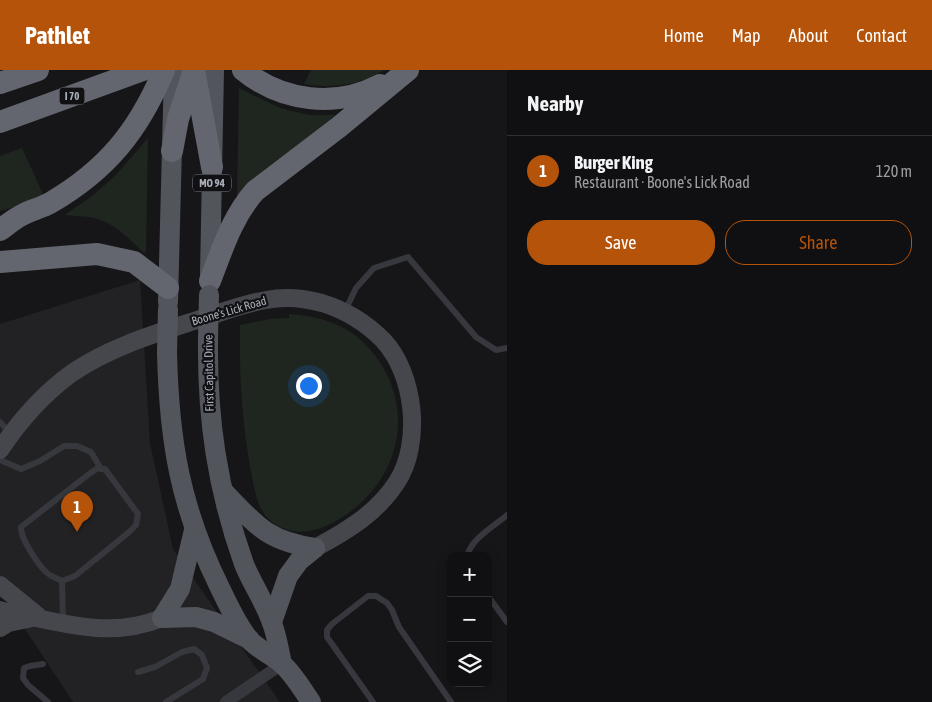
<!DOCTYPE html>
<meta charset="utf-8">
<style>
:root{--surface:#101012;--page:#1e1e20;--text:#f1f3f6;--muted:#9c9d9f;--line:#303032;--accent:#b45309}
body{margin:0;font-family:"Asap Condensed",sans-serif;background:var(--page);color:var(--text)}
.controls{position:absolute;right:15px;bottom:15px;display:grid;overflow:hidden;border-radius:10px;box-shadow:0 2px 12px #0003}
.controls button{width:45px;height:45px;display:grid;place-items:center;padding:0;border:0;border-bottom:1px solid var(--line);background:var(--surface);color:var(--text);font:25px sans-serif}
.you{position:absolute;left:308px;top:315px;width:18px;height:18px;margin:-12px;border:4px solid #fff;border-radius:50%;background:#1a73e8;box-shadow:0 0 0 8px #1a73e833}
.badge{display:grid;place-items:center;width:32px;height:32px;border-radius:50%;background:var(--accent);color:#fff;font-size:16px;font-weight:700}
.pin{position:absolute;translate:-50% -41px;filter:drop-shadow(0 1px 2px #0008)}
.pin::after{content:'';position:absolute;top:26px;width:18px;height:15px;background:inherit;clip-path:polygon(0 0,100% 0,50% 100%)}
.list{margin:0;padding:0;list-style:none}
h2{display:flex;justify-content:space-between;align-items:center;height:65px;margin:0;padding:0 20px;font-size:21px}
h2 small{font-size:16px;font-weight:400;color:var(--muted)}
.list li{display:grid;grid-template-columns:32px 1fr auto;gap:15px;align-items:center;box-sizing:border-box;height:70px;padding:0 20px;border-top:1px solid var(--line)}
.list b{display:block;font-size:19px;white-space:nowrap}
.list p{margin:0;font-size:16px;white-space:nowrap;color:var(--muted)}
.list em{font-size:16px;font-style:normal;color:var(--muted)}
.actions{display:flex;gap:10px;padding:15px 20px}
.actions a{flex:1;padding:11px 0;border:1px solid var(--accent);border-radius:20px;text-align:center;font-size:18px;color:var(--accent)}
.actions .main{background:var(--accent);color:#fff}
.icon{flex:none;width:28px;height:28px;fill:none;stroke:currentColor;stroke-width:2;stroke-linecap:round;stroke-linejoin:round}
.map{position:relative;flex:none;width:507px;height:632px;overflow:hidden}
header{display:flex;align-items:center;gap:30px;box-sizing:border-box;height:70px;padding:0 25px;background:var(--accent);color:#fff}
header strong{font-size:24px}
nav{display:flex;gap:28px;margin-inline-start:auto;font-size:18px}
main{display:flex}
aside{flex:1;background:var(--surface)}
.map>svg:first-child{display:block}
.built{fill:#222225}
.green{fill:#1e261f}
.lines{fill:none;stroke-linecap:round;stroke-linejoin:round}
.lane{stroke:#37383d;stroke-width:6}
.street{stroke:#37383d;stroke-width:12}
.secondary{stroke:#45474d;stroke-width:18}
.primary{stroke:#53555c;stroke-width:20}
.highway{stroke:#63666e;stroke-width:22}
.primary-bridge{stroke:#53555c;stroke-width:20}
.labels{text-anchor:middle;stroke-width:4.5;stroke-linejoin:round;paint-order:stroke}
.shield{fill:#111113;stroke:#7b7e86;stroke-width:1}
.shield-label{font-size:11px;font-weight:bold;fill:#a8adb8}
.street-label{font-size:12px;fill:#a8adb8;stroke:#111113}
</style>
<header>
<strong>Pathlet</strong>
<nav><a>Home</a><a>Map</a><a>About</a><a>Contact</a></nav>
</header>
<main>
<div class="map">
<svg width="507" height="632" viewBox="0 0 507 632">
<rect width="100%" height="100%" fill="#161618"/>
<polygon class="built" points="140,210 150,373 173,479 280,632 73,632 0,521 0,254"/>
<g class="green">
<path d="M311 0H385C359 15 333 19 304 14Z"/>
<polygon points="239,18 280,38 309,45 336,45 237,127"/>
<path d="M148 68 146 181 144 183C126 166 115 152 89 147 81 146 73 146 65 145L92 126 116 105Z"/>
<polygon points="22,78 43,124 15,137 0,141 0,86"/>
<path d="M289 244C328 247 357 258 379 291 394 313 401 340 397 366 394 386 385 406 372 421 348 450 297 482 265 445 256 433 254 416 251 402 242 353 239 305 240 255L270 249 289 248Z"/>
</g>
<g class="lines">
<g class="lane">
<polyline points="345,241 356,218 374,198 408,187 476,267 496,280 507,278"/>
<polyline points="0,352 11,364"/>
<polyline points="0,390 21,399 40,391 64,376 77,376 91,382 101,399 105,399 138,444 136,455 128,463 75,506 62,511"/>
<path d="M467 486C472 468 493 457 507 445"/>
<path d="M62 511C58 509 52 507 47 503 39 496 20 468 21 457L89 404 98 398 101 399"/>
<polyline points="62,511 63,552"/>
<polyline points="488,526 507,552"/>
<polyline points="43,594 30,596 24,598 23,608 28,615 48,632"/>
<polyline points="138,602 155,597 182,582 194,579 202,585 207,598 203,609 166,632"/>
<polyline points="373,632 327,567 327,560 332,554 368,526 376,526 387,533 392,540 399,557 451,632"/>
</g>
<polyline class="street" points="226,632 282,594"/>
<g class="secondary">
<path d="M0 380C20 350 43 324 72 303 110 277 154 264 197 250 220 243 243 234 266 230 285 226 304 228 322 233 345 240 366 253 383 270 415 304 422 373 397 412 377 443 347 461 315 478"/>
<polyline points="0,515 38,546"/>
<path d="M0 540C13 544 28 546 41 549 84 558 120 565 162 548"/>
<polyline points="0,558 8,553 28,549"/>
</g>
<g class="primary">
<polyline points="210,205 214,0"/>
<polyline points="168,232 174,0"/>
<path d="M208 268C207 349 217 418 244 494 252 514 265 532 272 553 277 566 279 580 282 594"/>
<path d="M167 282C169 371 180 437 220 518 228 534 236 553 248 568 255 578 271 584 281 593 293 603 302 619 311 632"/>
<path d="M224 422C256 455 267 471 315 478"/>
<polyline points="162,548 180,519 194,460"/>
<polyline points="162,548 196,547 214,552 249,569"/>
<polyline points="272,552 288,506 299,491 315,478"/>
</g>
<g class="highway">
<polyline points="194,0 212,97"/>
<path d="M243 0C282 32 336 38 380 15"/>
<polyline points="0,13 38,0"/>
<polyline points="0,52 143,0"/>
<polyline points="172,81 178,49 193,3"/>
<path d="M0 160C7 155 14 149 22 145 31 140 41 138 50 133 107 100 139 60 164 0"/>
<polyline points="0,192 97,184 134,192 168,218"/>
<path d="M210 211C222 180 232 147 255 121L339 57 408 0"/>
</g>
<g class="primary-bridge">
<polyline points="208,268 209,225"/>
<polyline points="167,282 168,239"/>
</g>
</g>
<g class="labels">
<g class="shield">
<rect x="59.5" y="17.5" width="25" height="17" rx="4"/>
<rect x="193" y="104.5" width="38" height="17" rx="4"/>
</g>
<g class="shield-label">
<text x="72" y="30">I 70</text>
<text x="212" y="117">MO 94</text>
</g>
<g class="street-label">
<text transform="translate(229 241) rotate(-16)" y="4">Boone's Lick Road</text>
<text transform="translate(209 303) rotate(-91)" y="4">First Capitol Drive</text>
</g>
</g>
</svg>
<div class="controls">
<button>+</button>
<button>−</button>
<button><svg class="icon" aria-label="layers" viewBox="0 0 24 24"><path d="M12 4l9 5-9 5-9-5zM3 14l9 5 9-5"/></svg></button>
</div>
<div class="you"></div>
<div class="pin badge" style="left:77px;top:462px">1</div>
</div>
<aside>
<h2>Nearby<small></small></h2>
<ul class="list">
<li><span class="badge">1</span><div><b>Burger King</b><p>Restaurant · Boone's Lick Road</p></div><em>120 m</em></li>
</ul>
<div class="actions"><a class="main">Save</a><a>Share</a></div>
</aside>
</main>
